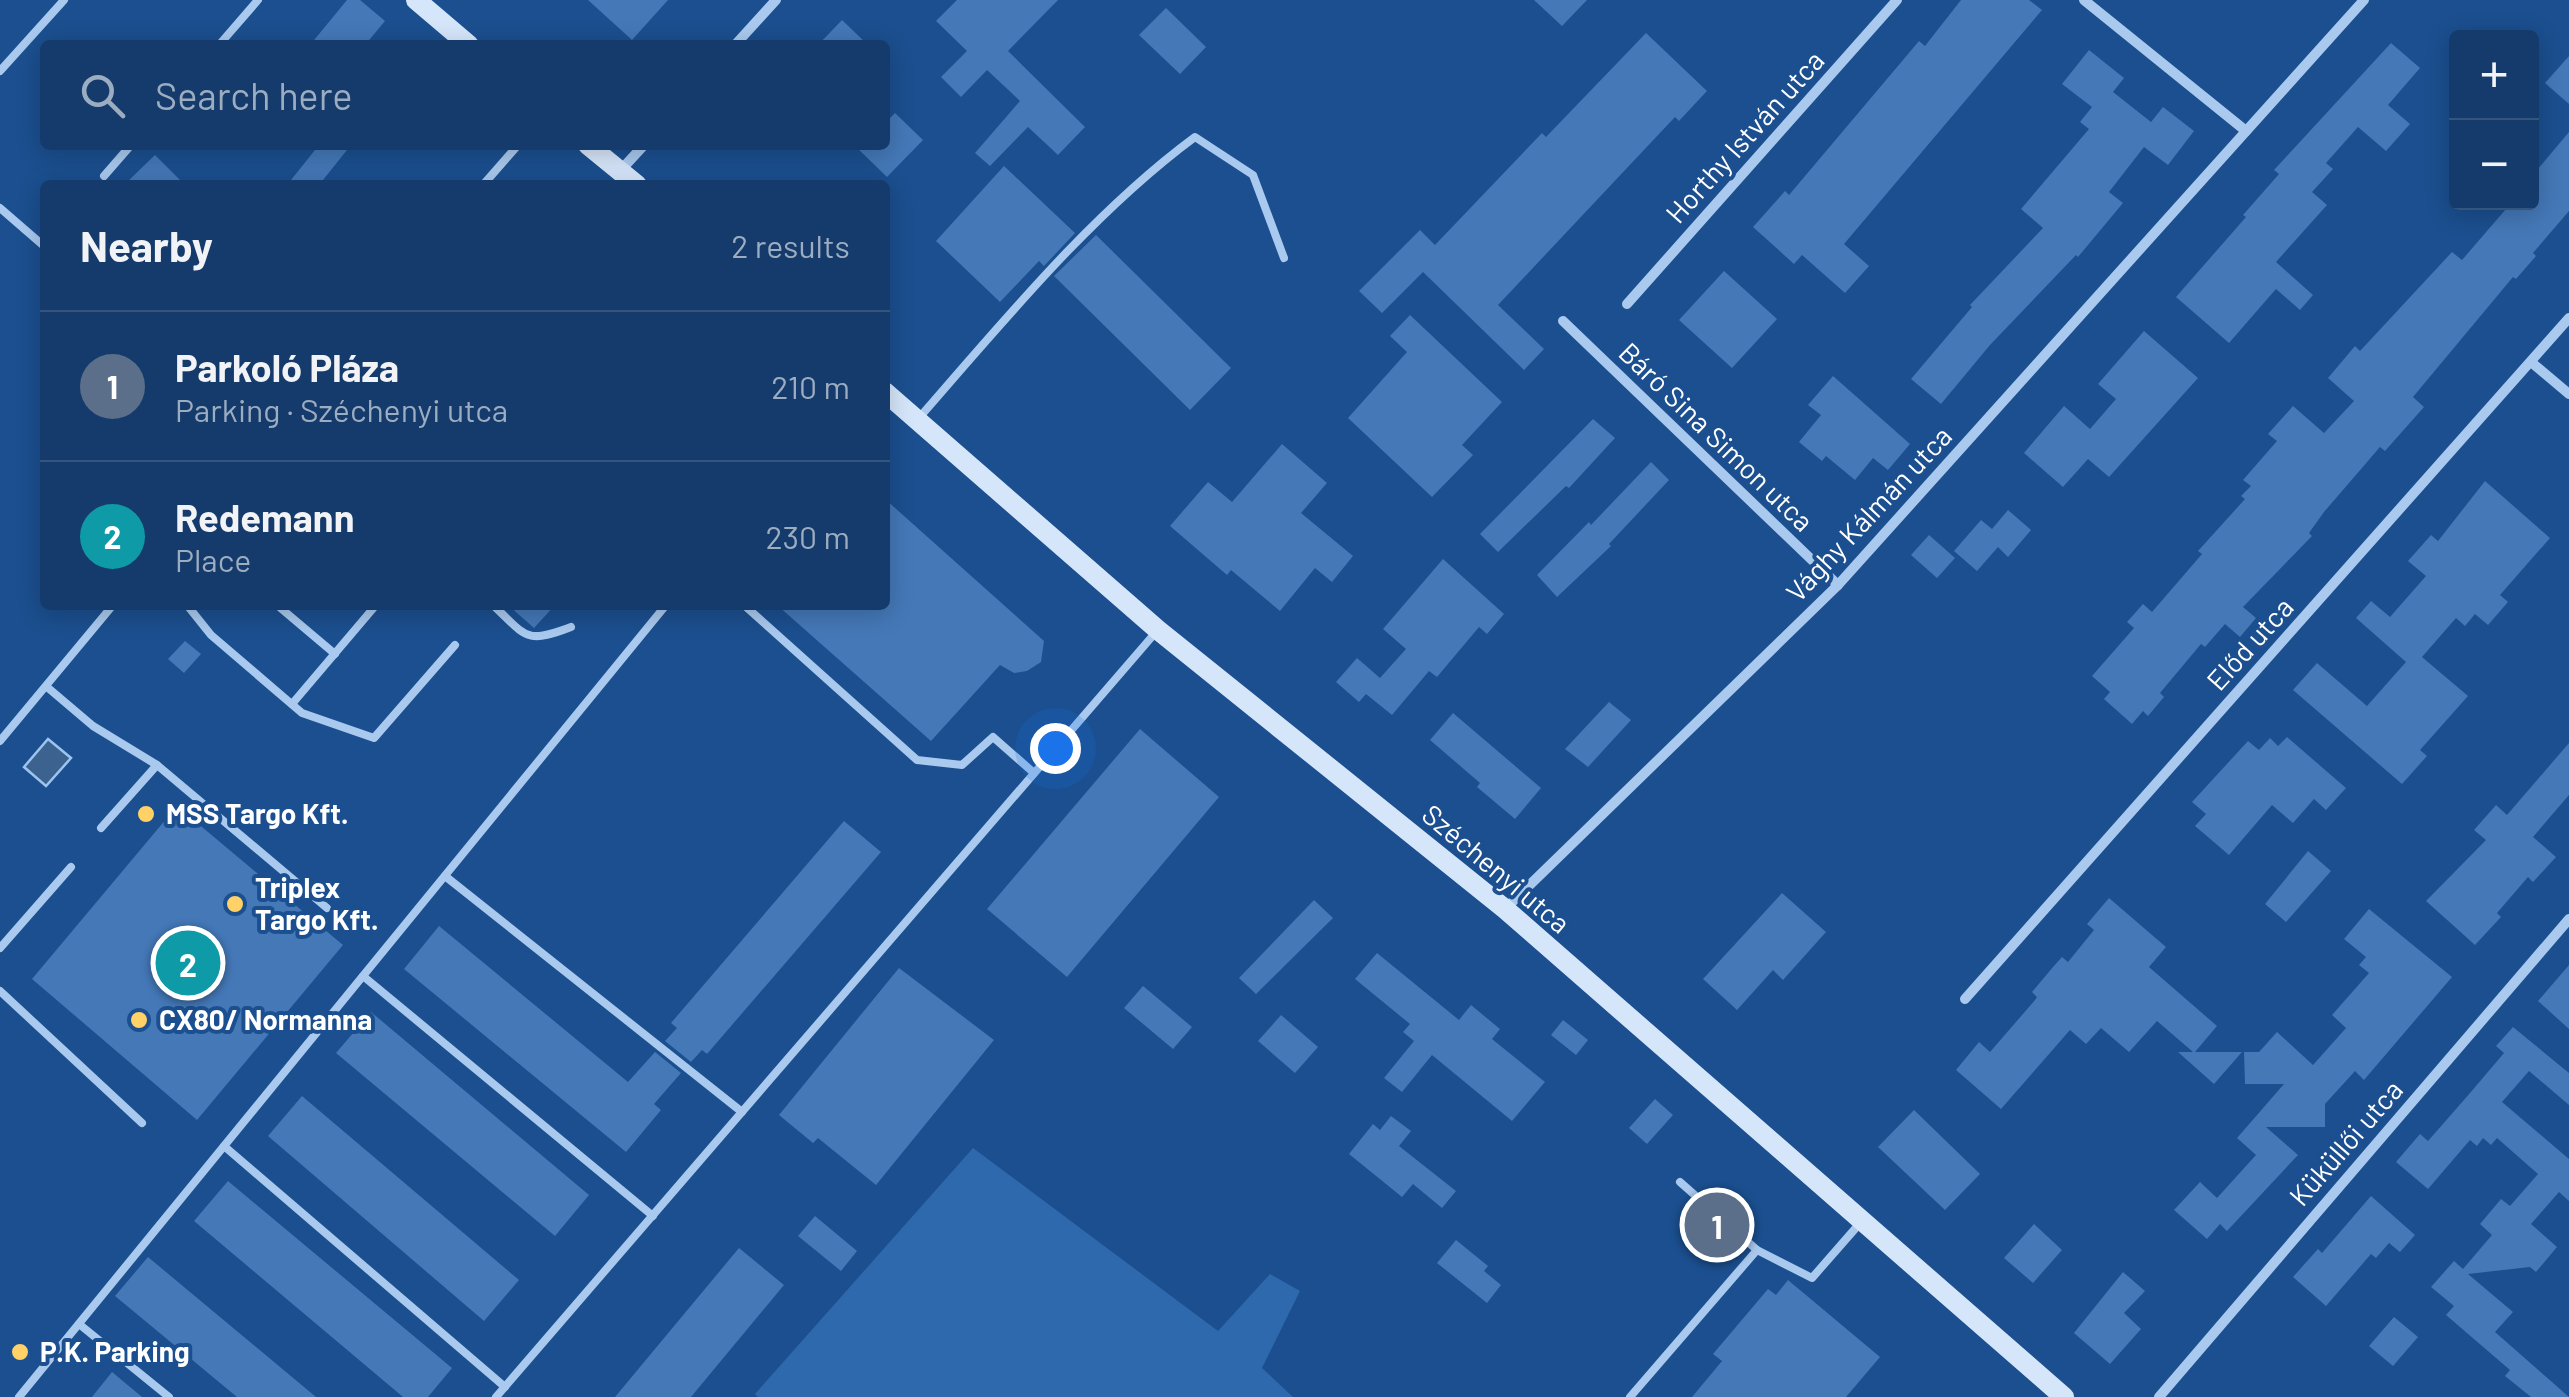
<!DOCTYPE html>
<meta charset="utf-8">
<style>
:root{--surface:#143b6b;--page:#214673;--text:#f1f3f6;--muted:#9dadc1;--line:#33557e;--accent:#bca0f2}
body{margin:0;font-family:Barlow,sans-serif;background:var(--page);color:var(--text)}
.controls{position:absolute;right:30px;top:30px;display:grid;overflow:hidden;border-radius:10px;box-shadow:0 5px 25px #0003}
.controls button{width:90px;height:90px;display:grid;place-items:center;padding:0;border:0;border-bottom:2px solid var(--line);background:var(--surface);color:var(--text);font:50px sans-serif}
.you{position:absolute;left:1055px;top:748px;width:35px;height:35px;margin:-25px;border:8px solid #fff;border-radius:50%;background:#1a73e8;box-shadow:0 0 0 15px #1a73e833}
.badge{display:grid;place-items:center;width:65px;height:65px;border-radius:50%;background:var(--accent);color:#fff;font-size:32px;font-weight:700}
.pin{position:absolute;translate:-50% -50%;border:5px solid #fff;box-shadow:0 2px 10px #0006}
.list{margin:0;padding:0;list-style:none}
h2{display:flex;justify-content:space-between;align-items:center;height:130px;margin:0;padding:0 40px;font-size:42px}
h2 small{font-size:32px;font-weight:400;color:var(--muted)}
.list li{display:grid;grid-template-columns:65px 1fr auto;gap:30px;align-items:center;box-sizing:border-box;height:150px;padding:0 40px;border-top:2px solid var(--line)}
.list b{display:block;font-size:38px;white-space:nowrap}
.list p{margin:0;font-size:32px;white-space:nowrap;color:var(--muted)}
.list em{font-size:32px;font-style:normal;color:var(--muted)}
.icon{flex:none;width:55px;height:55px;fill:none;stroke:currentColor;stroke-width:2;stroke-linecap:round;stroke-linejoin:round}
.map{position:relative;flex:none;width:2569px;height:1397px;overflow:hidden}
.search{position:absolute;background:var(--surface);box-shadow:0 5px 25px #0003;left:40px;top:40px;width:850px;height:110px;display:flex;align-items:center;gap:25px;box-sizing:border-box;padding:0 35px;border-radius:10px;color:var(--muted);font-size:38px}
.panel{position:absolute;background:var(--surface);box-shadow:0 5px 25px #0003;left:40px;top:180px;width:850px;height:430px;border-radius:10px}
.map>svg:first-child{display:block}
.green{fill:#2e69ad}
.water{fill:#3c6290;stroke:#9cc4f0;stroke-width:2.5}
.building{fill:#4478b7}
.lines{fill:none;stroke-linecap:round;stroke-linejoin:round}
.lane{stroke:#a9c9ee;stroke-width:8}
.street{stroke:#a9c9ee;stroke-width:10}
.secondary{stroke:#d6e6fa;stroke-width:20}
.poi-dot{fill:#ffd166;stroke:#1b4f8f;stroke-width:4}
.labels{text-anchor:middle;stroke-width:8;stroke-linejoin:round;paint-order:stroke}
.street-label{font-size:28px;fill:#fff;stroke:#1b4f8f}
.poi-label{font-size:28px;font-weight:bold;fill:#fff;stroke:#1b4f8f;text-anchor:start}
</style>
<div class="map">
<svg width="2569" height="1397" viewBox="0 0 2569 1397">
<rect width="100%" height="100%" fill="#1b4f8f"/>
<polygon class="green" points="973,1148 1218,1331 1270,1274 1300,1291 1262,1368 1293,1397 758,1397 755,1394"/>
<polygon class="water" points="48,739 71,758 46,786 24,767"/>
<g class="building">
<polygon points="347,0 360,0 385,21 365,45 310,45"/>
<polygon points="588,0 668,0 632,40"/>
<polygon points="957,0 1058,0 1008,51 1085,127 1058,155 1028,127 990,166 975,153 1020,101 987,70 961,97 941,77 967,51 936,21"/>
<polygon points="1534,0 1587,0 1562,26"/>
<polygon points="1961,0 2029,0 2042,10 1844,244 1869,266 1845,293 1802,255 1794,264 1753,227 1785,191 1789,195 1919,41 1925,46"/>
<polygon points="1166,8 1206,47 1180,74 1139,35"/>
<polygon points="842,20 868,45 818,45"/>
<polygon points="1646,33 1707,91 1679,121 1675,117 1498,305 1544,349 1524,370 1423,272 1382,313 1359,291 1420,230 1435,245 1542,133 1546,137"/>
<polygon points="2391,43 2420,68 2388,105 2410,124 2386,151 2358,127 2326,163 2333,169 2312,192 2327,205 2276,262 2313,295 2300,310 2276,289 2229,343 2176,297 2246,217 2243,215 2279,174 2274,170"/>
<polygon points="2089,50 2124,78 2113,92 2151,122 2163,107 2194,131 2168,165 2144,147 2109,192 2123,203 2078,257 2076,255 1990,345 1941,404 1911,379 1972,307 1970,305 2043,228 2021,209 2089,129 2080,122 2092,107 2062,84"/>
<polygon points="2569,56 2569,104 2545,83"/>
<polygon points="895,113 923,140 887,177 854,145 885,145 885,123"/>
<polygon points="2569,132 2569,211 2533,253 2536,256 2516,279 2513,277 2413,397 2424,407 2385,451 2380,447 2324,512 2309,533 2312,536 2243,607 2256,618 2240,637 2225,624 2205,647 2201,644 2160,693 2164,697 2148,716 2143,711 2132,724 2104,699 2110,692 2092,676 2134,628 2127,622 2143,604 2152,612 2202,554 2198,551 2245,499 2241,496 2251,486 2243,480 2277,441 2268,434 2285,415 2293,406 2324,433 2354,401 2328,378 2355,346 2360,351 2452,252 2462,260 2512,202 2532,202 2532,176"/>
<polygon points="319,145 351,145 319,185 287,185"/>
<polygon points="155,155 185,185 124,185"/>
<polygon points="1004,166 1075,233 1044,266 1039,261 1000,302 936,241"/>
<polygon points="1096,235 1231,368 1190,410 1054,276"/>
<polygon points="1724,271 1777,319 1732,368 1679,320"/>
<polygon points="1410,315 1502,402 1462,445 1473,455 1432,497 1348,418 1407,352 1390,336"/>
<polygon points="2144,331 2198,378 2109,477 2088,459 2063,487 2024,453 2064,406 2090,429 2116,399 2098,384"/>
<polygon points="1833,376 1910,444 1888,470 1873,458 1855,480 1826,456 1822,461 1799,442 1821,415 1808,405"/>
<polygon points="1593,419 1615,438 1569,488 1566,486 1498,552 1480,534"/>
<polygon points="1282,444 1327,483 1301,513 1353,556 1332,582 1315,568 1280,611 1231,570 1227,575 1170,526 1208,482 1232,502"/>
<polygon points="1651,462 1669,480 1609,544 1611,546 1557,597 1537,575 1589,522 1591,525"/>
<polygon points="2485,481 2550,538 2500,595 2508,602 2488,625 2475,614 2465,626 2456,618 2422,657 2468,696 2420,750 2427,756 2402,784 2293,690 2317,663 2367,706 2406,662 2356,618 2371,601 2390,617 2426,576 2408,561 2431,535 2438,541"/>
<polygon points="885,499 1044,641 1041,662 1027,671 1014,673 1000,665 931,741 777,605 885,605"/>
<polygon points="2008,510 2031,530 2008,557 1998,547 1977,571 1954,551 1981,520 1992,529"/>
<polygon points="1929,535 1955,558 1937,578 1911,555"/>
<polygon points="1443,559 1504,614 1487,634 1479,627 1437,677 1429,671 1392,715 1366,694 1359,702 1336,682 1357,658 1380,678 1406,649 1383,629"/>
<polygon points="508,605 555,605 534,628"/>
<polygon points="185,641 201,654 184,673 168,659"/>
<polygon points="1609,702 1631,720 1588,767 1565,749"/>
<polygon points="1453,713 1541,788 1515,819 1477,787 1480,783 1430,740"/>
<polygon points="1140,729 1219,797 1067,977 987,909"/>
<polygon points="2287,737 2346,788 2326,810 2314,799 2293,823 2272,805 2229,855 2195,826 2206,814 2192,802 2248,741 2259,750 2270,738 2278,746"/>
<polygon points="2569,743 2569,795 2533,837 2556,857 2533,882 2528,877 2497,913 2501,917 2475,945 2426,901 2486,840 2474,830 2496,805 2507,815"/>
<polygon points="177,806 343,945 197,1120 32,979"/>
<polygon points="844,821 881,852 707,1054 702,1050 691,1062 665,1041 677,1028 671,1023"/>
<polygon points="2308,851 2331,871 2286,922 2265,904"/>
<polygon points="1782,893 1826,932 1783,980 1773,970 1737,1010 1703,979"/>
<polygon points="2109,898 2166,947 2149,967 2217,1026 2195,1052 2242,1052 2214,1084 2178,1052 2193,1052 2157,1021 2129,1052 2101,1028 2086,1044 2070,1030 2001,1109 1956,1070 1979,1042 1990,1052 2035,1000 2037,997 2032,992 2053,967 2062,957 2068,962 2094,930 2087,924"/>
<polygon points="1314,900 1333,918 1256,994 1239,978"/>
<polygon points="2369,909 2452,977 2364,1080 2355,1071 2325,1104 2325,1127 2266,1127 2298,1155 2227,1231 2220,1224 2207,1239 2174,1210 2200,1182 2217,1198 2256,1155 2237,1138 2284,1084 2245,1084 2244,1052 2259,1052 2277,1032 2313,1065 2346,1028 2332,1015 2369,973 2359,965 2366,957 2344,939"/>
<polygon points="439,926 628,1082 655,1052 681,1073 654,1104 661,1110 626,1152 404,969"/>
<polygon points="1377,953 1459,1020 1471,1005 1500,1029 1492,1039 1545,1082 1512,1121 1432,1055 1402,1092 1384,1078 1414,1041 1403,1032 1410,1024 1355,979"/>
<polygon points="2569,965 2569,1029 2538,1001"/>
<polygon points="899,968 994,1040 876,1185 818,1138 813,1143 779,1115"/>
<polygon points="1143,986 1192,1027 1173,1049 1124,1008"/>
<polygon points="371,1012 589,1195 555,1236 336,1053"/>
<polygon points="1281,1015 1318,1047 1295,1073 1258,1041"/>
<polygon points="1563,1020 1588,1040 1576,1055 1551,1035"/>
<polygon points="2513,1027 2569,1073 2569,1105 2529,1071 2502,1102 2569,1159 2569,1201 2559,1192 2531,1224 2557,1247 2536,1272 2530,1267 2468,1274 2513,1312 2495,1332 2569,1397 2531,1397 2505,1376 2510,1370 2446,1315 2454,1306 2431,1287 2454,1261 2463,1269 2492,1235 2480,1224 2501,1199 2510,1206 2538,1174 2497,1138 2491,1145 2483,1138 2477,1146 2470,1140 2428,1189 2396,1162 2420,1134 2428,1141 2470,1093 2504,1053 2496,1046"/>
<polygon points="302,1096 519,1280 484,1321 268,1136"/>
<polygon points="1655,1099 1673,1115 1647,1144 1629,1128"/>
<polygon points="1914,1110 1980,1174 1945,1210 1878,1147"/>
<polygon points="1391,1116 1411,1131 1399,1146 1456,1191 1442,1208 1413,1184 1402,1197 1349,1154 1373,1124 1380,1130"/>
<polygon points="228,1181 452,1368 428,1397 403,1397 194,1221"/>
<polygon points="2371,1196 2415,1235 2400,1252 2389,1243 2376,1258 2371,1254 2326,1306 2293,1277 2318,1249 2322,1253"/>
<polygon points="815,1216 857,1251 841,1271 798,1236"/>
<polygon points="2034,1224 2062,1250 2033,1283 2004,1258"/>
<polygon points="1456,1240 1488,1266 1484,1271 1501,1285 1487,1303 1437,1263"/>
<polygon points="739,1248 784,1285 691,1397 615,1397"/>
<polygon points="148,1257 316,1397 237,1397 115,1296"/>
<polygon points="2123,1272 2145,1291 2124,1313 2141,1329 2110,1364 2074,1333"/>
<polygon points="1788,1280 1880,1357 1846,1397 1692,1397 1722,1361 1713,1354 1768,1289 1776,1295"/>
<polygon points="2394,1317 2418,1337 2393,1366 2369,1346"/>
<polygon points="112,1372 142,1397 92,1397"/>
</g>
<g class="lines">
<g class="lane">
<polyline points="219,45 258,0"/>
<polyline points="0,71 64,0"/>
<polyline points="104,176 131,145"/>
<polyline points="483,185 518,145"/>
<polyline points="0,208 45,247"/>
<path d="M918 419C1002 323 1092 213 1195 137L1253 175 1284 258"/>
<polyline points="187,605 211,635 302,713 374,738 455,645"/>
<polyline points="277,605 335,654"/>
<path d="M493 605C526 636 525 645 571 627"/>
<polyline points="744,605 917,760 962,765 993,737 1034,773"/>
<polyline points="47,687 93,726 157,765 327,908"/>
<polyline points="292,704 376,605"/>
<polyline points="0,741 113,605"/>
<polyline points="101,828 157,765"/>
<polyline points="445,876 742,1112"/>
<polyline points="0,948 71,867"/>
<polyline points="363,976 653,1216"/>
<polyline points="0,991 142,1123"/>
<polyline points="224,1146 505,1387"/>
<polyline points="1680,1182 1757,1250"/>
<polyline points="79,1324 169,1397"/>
<polyline points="19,1397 666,605"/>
<polyline points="496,1397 1156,632"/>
<polyline points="1630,1397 1757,1250 1812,1278 1861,1222"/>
</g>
<g class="street">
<polyline points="2084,0 2246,131"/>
<polyline points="735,45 776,0"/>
<polyline points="620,171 644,145"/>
<polyline points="1627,304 1897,0"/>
<polyline points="1563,321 1838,585"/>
<polyline points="2531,362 2569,394"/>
<polyline points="1505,909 1838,585 2364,0"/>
<polyline points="1965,999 2569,318"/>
<polyline points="2159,1397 2569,919"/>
</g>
<g class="secondary">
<polyline points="416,0 469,45"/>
<polyline points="588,145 637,185"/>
<polyline points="885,392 1158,630 1505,909 2064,1397"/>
</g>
</g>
<g class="poi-dot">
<circle cx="146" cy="814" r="10"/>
<circle cx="235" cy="904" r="10"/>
<circle cx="139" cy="1020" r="10"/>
<circle cx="20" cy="1352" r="10"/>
</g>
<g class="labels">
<g class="street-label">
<text transform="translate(1745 137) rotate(-48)" y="10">Horthy István utca</text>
<text transform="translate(1716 437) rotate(44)" y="10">Báró Sina Simon utca</text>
<text transform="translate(1869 514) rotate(-47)" y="10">Vághy Kálmán utca</text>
<text transform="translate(2250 644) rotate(-48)" y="10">Előd utca</text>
<text transform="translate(1496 869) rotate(40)" y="10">Széchenyi utca</text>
<text transform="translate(2346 1143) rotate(-49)" y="10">Küküllői utca</text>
</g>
<g class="poi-label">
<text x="166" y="824">MSS Targo Kft.</text>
<text x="255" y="898">Triplex<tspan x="255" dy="32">Targo Kft.</tspan></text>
<text x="159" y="1030">CX80/ Normanna</text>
<text x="40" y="1362">P.K. Parking</text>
</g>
</g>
</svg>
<div class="controls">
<button>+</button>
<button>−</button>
</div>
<div class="you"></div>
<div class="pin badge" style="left:1717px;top:1225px;background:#5c6f8a">1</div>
<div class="pin badge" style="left:188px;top:963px;background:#0f9aa8">2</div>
<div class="search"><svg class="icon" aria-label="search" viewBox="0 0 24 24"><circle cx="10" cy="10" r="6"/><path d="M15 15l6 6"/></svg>Search here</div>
<section class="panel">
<h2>Nearby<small>2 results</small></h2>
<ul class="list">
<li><span class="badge" style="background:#5c6f8a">1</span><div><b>Parkoló Pláza</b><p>Parking · Széchenyi utca</p></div><em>210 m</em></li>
<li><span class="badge" style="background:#0f9aa8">2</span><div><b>Redemann</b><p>Place</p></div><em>230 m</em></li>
</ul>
</section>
</div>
